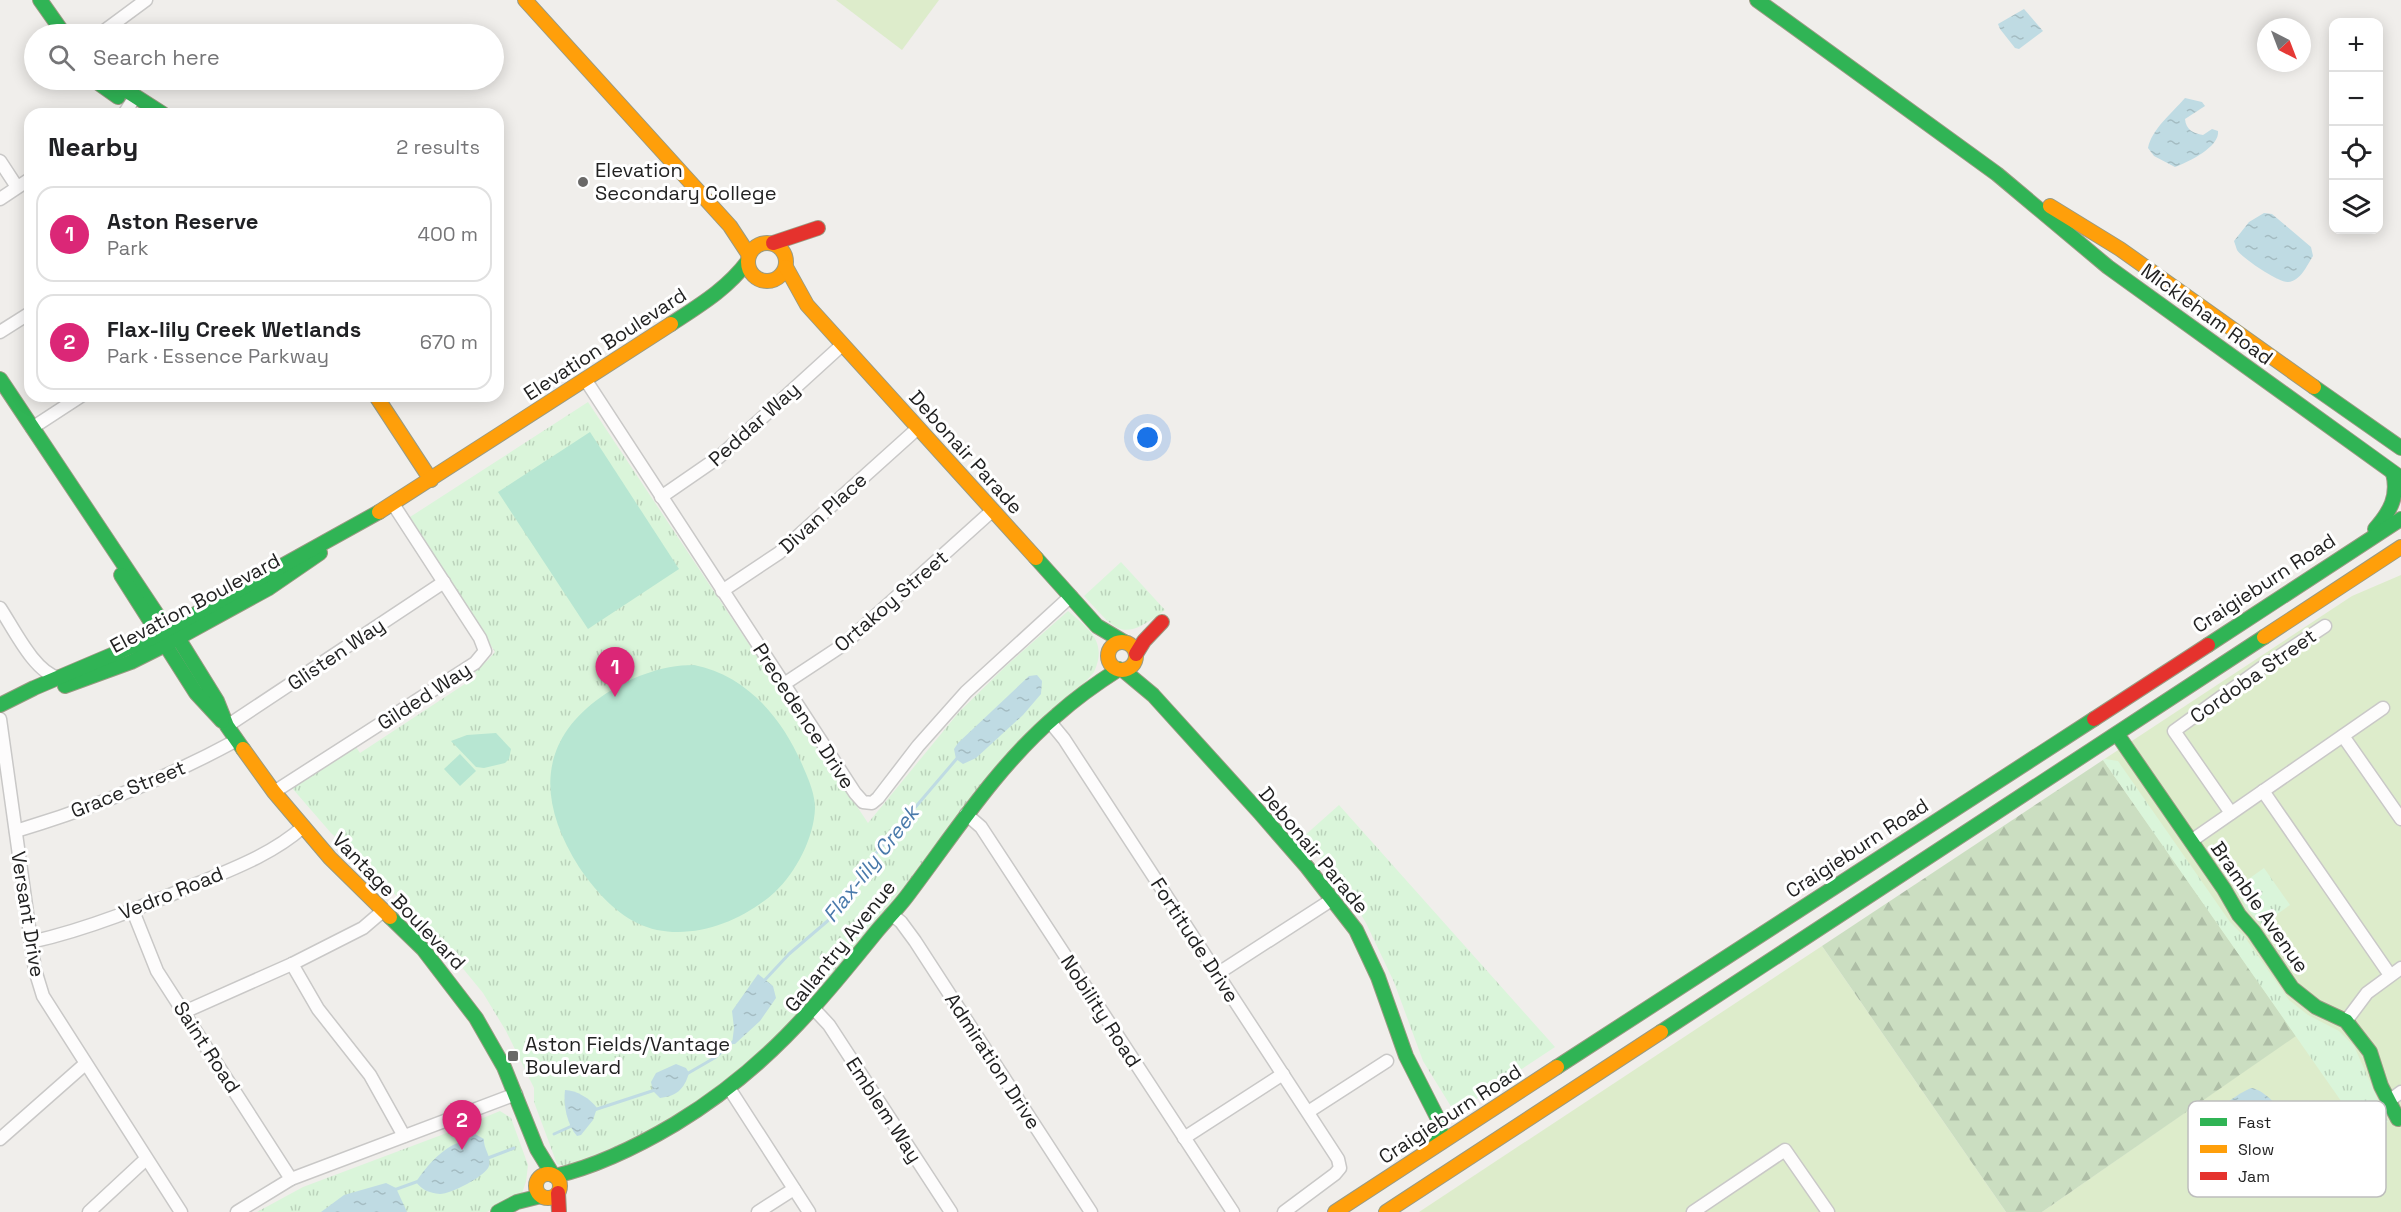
<!DOCTYPE html>
<meta charset="utf-8">
<style>
:root{--surface:#fff;--page:#f6f6f6;--text:#202124;--muted:#757577;--line:#e0e0e0;--accent:#db2777}
body{margin:0;font-family:"Space Grotesk",sans-serif;background:var(--page);color:var(--text)}
.controls{position:absolute;right:18px;top:18px;display:grid;overflow:hidden;border-radius:12px;box-shadow:0 3px 15px #0003}
.controls button{width:54px;height:54px;display:grid;place-items:center;padding:0;border:0;border-bottom:2px solid var(--line);background:var(--surface);color:var(--text);font:30px sans-serif}
.compass{position:absolute;left:2257px;top:18px;width:54px;height:54px;border-radius:50%;background:var(--surface);box-shadow:0 3px 15px #0003;rotate:138deg}
.you{position:absolute;left:1148px;top:438px;width:21px;height:21px;margin:-15px;border:4px solid #fff;border-radius:50%;background:#1a73e8;box-shadow:0 0 0 9px #1a73e833}
.badge{display:grid;place-items:center;width:39px;height:39px;border-radius:50%;background:var(--accent);color:#fff;font-size:20px;font-weight:700}
.pin{position:absolute;translate:-50% -50px;filter:drop-shadow(0 2px 3px #0008)}
.pin::after{content:'';position:absolute;top:32px;width:21px;height:18px;background:inherit;clip-path:polygon(0 0,100% 0,50% 100%)}
.list{margin:0;padding:0;list-style:none}
h2{display:flex;justify-content:space-between;align-items:center;height:78px;margin:0;padding:0 24px;font-size:26px}
h2 small{font-size:20px;font-weight:400;color:var(--muted)}
.list li{display:grid;grid-template-columns:39px 1fr auto;gap:18px;align-items:center;box-sizing:border-box;height:96px;margin:0 12px 12px;padding:0 12px;border:2px solid var(--line);border-radius:18px}
.list b{display:block;font-size:22px;white-space:nowrap}
.list p{margin:0;font-size:20px;white-space:nowrap;color:var(--muted)}
.list em{font-size:20px;font-style:normal;color:var(--muted)}
.icon{flex:none;width:33px;height:33px;fill:none;stroke:currentColor;stroke-width:2;stroke-linecap:round;stroke-linejoin:round}
.map{position:relative;flex:none;width:2401px;height:1212px;overflow:hidden}
.search{position:absolute;background:var(--surface);box-shadow:0 3px 15px #0003;left:24px;top:24px;width:480px;height:66px;display:flex;align-items:center;gap:15px;box-sizing:border-box;padding:0 21px;border-radius:33px;color:var(--muted);font-size:22px}
.panel{position:absolute;background:var(--surface);box-shadow:0 3px 15px #0003;left:24px;top:108px;width:480px;height:294px;border-radius:18px}
.map>svg:first-child{display:block}
.grass{fill:#ddeccb}
.forest{fill:url(#forest-firs)}
.park{fill:url(#park-tufts)}
.pitch{fill:#b7e6d2}
.water{fill:url(#water-ripples)}
.lines{fill:none;stroke-linecap:round;stroke-linejoin:round}
.stream{stroke:#bfdbe3;stroke-width:3}
.street-casing{stroke:#c9c8c7;stroke-width:15}
.fast-casing{stroke:#999a82;stroke-width:16}
.slow-casing{stroke:#999a82;stroke-width:16}
.jam-casing{stroke:#999a82;stroke-width:16}
.street{stroke:#fdfcfc;stroke-width:12}
.fast{stroke:#30b455;stroke-width:14}
.slow{stroke:#ff9f0a;stroke-width:14}
.jam{stroke:#e5322d;stroke-width:14}
.poi-dot{fill:#6a6968;stroke:#fff;stroke-width:2}
.labels{text-anchor:middle;stroke-width:6;stroke-linejoin:round;paint-order:stroke}
.poi-label{font-size:20px;fill:#222;stroke:#fff;text-anchor:start}
.street-label{font-size:20px;fill:#222;stroke:#fff}
.water-label{font-size:21px;font-style:italic;fill:#4a7aab;stroke:#fff}
.key{fill:#fff;stroke:#bdbdbd;stroke-width:1.5}
.key-label{font-size:16px;fill:#222}
</style>
<div class="map">
<svg width="2401" height="1212" viewBox="0 0 2401 1212">
<defs>
<pattern id="forest-firs" width="22" height="20" patternUnits="userSpaceOnUse" patternTransform="scale(1.5)"><rect width="22" height="20" fill="#cbdec1"/><path d="M5 1l3.5 6h-7zM16 11l3.5 6h-7z" fill="#aebea6"/></pattern>
<pattern id="park-tufts" width="24" height="20" patternUnits="userSpaceOnUse" patternTransform="scale(1.5)"><rect width="24" height="20" fill="#daf5da"/><path d="M3 7l-1-3M5 7V3M7 7l1-3M15 17l-1-3M17 17v-4M19 17l1-3" fill="none" stroke="#bbd2bb"/></pattern>
<pattern id="water-ripples" width="26" height="14" patternUnits="userSpaceOnUse" patternTransform="scale(1.5)"><rect width="26" height="14" fill="#bfdbe3"/><path d="M2 4q2-2 4 0t4 0M15 11q2-2 4 0t4 0" fill="none" stroke="#a4bcc2"/></pattern>
</defs>
<rect width="100%" height="100%" fill="#f0eeeb"/>
<g class="grass">
<polygon points="836,0 939,0 902,50"/>
<polygon points="2401,575 2401,1212 2042,1212 2295,1036 2103,760 2352,596"/>
<polygon points="1822,946 2006,1212 1419,1212"/>
</g>
<polygon class="forest" points="2103,760 2296,1036 2042,1212 2006,1212 1822,946"/>
<g class="park">
<path d="M588 402 868 823 959 712 1007 665 1068 611C1089 629 1108 642 1094 672L895 900 783 1033 727 1081 667 1124 567 1167 557 1164 534 1102V1088L506 1031 483 993 429 927 331 833 292 788 356 747 360 753 477 676 474 670 487 661 495 652 410 517Z"/>
<path d="M1121 562 1165 610C1121 644 1117 631 1084 596Z"/>
<polygon points="2105,759 2118,761 2230,922 2244,936 2289,1000 2308,1015 2339,1031 2354,1046 2388,1122 2362,1131 2103,760"/>
<polygon points="1339,805 1555,1047 1455,1113 1423,1061 1394,982 1366,923 1348,893 1303,837"/>
<polygon points="2264,868 2290,905 2262,925 2247,909 2236,888"/>
<polygon points="500,1111 511,1118 528,1165 526,1182 522,1193 487,1212 257,1212 303,1187 444,1134"/>
</g>
<g class="pitch">
<polygon points="590,432 679,569 588,629 498,492"/>
<path d="M694 665C747 675 784 720 804 769 809 780 815 795 815 808 814 838 796 872 775 892 740 924 682 945 637 923 614 912 593 888 579 867 539 804 536 743 601 697 628 678 661 665 694 665Z"/>
<polygon points="496,733 511,749 509,759 505,763 484,768 476,767 451,741 467,735"/>
<polygon points="460,754 476,771 460,786 444,769"/>
</g>
<g class="water">
<polygon points="2024,9 2043,31 2019,49 2015,48 2000,29 1998,24"/>
<path d="M2185 98 2202 102 2205 106 2185 119C2186 130 2193 133 2203 135L2212 129 2218 131C2220 147 2188 162 2175 167L2154 156 2148 148C2152 129 2172 113 2185 98Z"/>
<path d="M2264 213 2272 214 2311 247 2313 256C2307 265 2301 281 2288 282 2279 283 2242 258 2237 250 2236 247 2235 244 2234 241L2249 222Z"/>
<polygon points="1037,675 1042,681 1041,694 1023,715 976,758 963,764 956,759 954,749 958,743 1029,676"/>
<polygon points="758,974 773,986 776,998 760,1021 735,1044 732,1044 734,1028 732,1011"/>
<path d="M676 1064 686 1068 689 1073C684 1090 676 1096 660 1098L653 1091 651 1082 656 1073Z"/>
<path d="M2251 1088C2271 1090 2301 1135 2309 1153 2306 1170 2281 1186 2266 1193 2243 1195 2208 1159 2202 1138 2206 1118 2232 1096 2251 1088Z"/>
<path d="M565 1090C576 1090 591 1099 597 1108L593 1120 581 1135 577 1136C567 1125 563 1104 565 1090Z"/>
<path d="M475 1134 484 1139C483 1149 492 1156 489 1166 486 1176 451 1194 440 1194 429 1193 422 1190 416 1182 425 1168 438 1153 453 1145 461 1141 468 1140 475 1134Z"/>
<polygon points="386,1183 396,1188 407,1212 321,1212 344,1195"/>
</g>
<g class="lines">
<g class="stream">
<polyline points="763,982 789,954 831,918 872,858 959,756"/>
<polyline points="685,1075 716,1057 734,1041"/>
<polyline points="594,1110 655,1090"/>
<polyline points="554,1134 574,1125"/>
<polyline points="488,1158 514,1148"/>
<polyline points="394,1190 419,1181"/>
</g>
<defs>
<g id="street">
<polyline points="100,34 146,0"/>
<polyline points="124,114 135,97"/>
<polyline points="0,161 17,187"/>
<polyline points="0,199 30,179"/>
<polyline points="0,332 30,313"/>
<polyline points="585,379 855,793 863,802 872,803 878,798 918,746 966,692 1071,596"/>
<polyline points="32,428 81,396"/>
<polyline points="661,497 719,457 842,345"/>
<polyline points="722,591 779,553 918,428"/>
<path d="M0 608C14 629 34 672 59 678"/>
<polyline points="784,684 843,645 993,510"/>
<polyline points="0,719 35,970 43,996 181,1212"/>
<polyline points="1050,722 1064,739 1338,1159 1340,1168 1335,1174 1284,1212"/>
<polyline points="227,726 444,582"/>
<polyline points="2343,736 2401,819"/>
<polyline points="2263,791 2390,975"/>
<polyline points="274,792 475,663 485,651 480,638 393,504"/>
<polyline points="2231,813 2174,731 2260,669 2325,626"/>
<polyline points="966,814 981,827 1233,1212"/>
<path d="M16 831C93 808 167 778 237 740"/>
<polyline points="2191,841 2383,708"/>
<polyline points="133,911 157,971 291,1179"/>
<polyline points="891,914 901,922 915,941 1091,1212"/>
<path d="M31 942C89 929 144 906 199 883 235 868 274 853 303 827"/>
<polyline points="292,964 318,1009 370,1075 404,1136"/>
<polyline points="1217,974 1333,899"/>
<polyline points="815,1010 829,1025 951,1212"/>
<polyline points="184,1012 292,964 363,928 384,910"/>
<polyline points="2346,1021 2367,993 2401,968"/>
<polyline points="729,1088 809,1212"/>
<polyline points="2390,1100 2401,1092"/>
<polyline points="1308,1112 1387,1061"/>
<polyline points="1184,1138 1283,1074"/>
<polyline points="0,1139 84,1065"/>
<polyline points="89,1212 146,1159"/>
<polyline points="237,1212 291,1179 516,1094"/>
<polyline points="758,1212 794,1189"/>
<polyline points="1693,1212 1785,1150 1828,1212"/>
</g>
<g id="fast">
<polyline points="40,0 64,34"/>
<polyline points="1757,0 1997,174 2108,267 2401,478"/>
<polyline points="94,80 118,97"/>
<polyline points="110,80 163,114"/>
<path d="M671 324C700 305 727 289 748 261"/>
<polyline points="0,379 160,619 178,638 217,701 227,726 243,749"/>
<polyline points="2314,387 2401,448"/>
<path d="M2375 529C2390 512 2399 496 2393 473"/>
<polyline points="1036,558 1097,626 1124,642"/>
<polyline points="121,575 196,693 222,721"/>
<polyline points="2208,645 2401,519"/>
<polyline points="1123,670 1153,695 1260,813 1307,867 1356,930 1378,977 1406,1056 1438,1119 1441,1133 1435,1146"/>
<polyline points="65,686 131,662 165,645 269,588 320,553"/>
<polyline points="0,705 34,688 154,637 379,512"/>
<polyline points="2117,734 2224,889 2239,915 2254,932 2292,988 2316,1007 2346,1021 2370,1052 2381,1086 2398,1119"/>
<polyline points="390,917 423,949 476,1018 504,1067 537,1149 553,1175"/>
<polyline points="1661,1032 2264,637"/>
<polyline points="1557,1067 2094,719"/>
<path d="M555 1176C598 1166 638 1146 675 1124 764 1070 813 1010 877 931 887 919 898 908 907 896 954 834 997 766 1057 715 1076 698 1097 683 1119 669"/>
<polyline points="498,1212 517,1202 541,1196"/>
</g>
<g id="slow">
<polyline points="525,0 730,226 749,255"/>
<polyline points="2050,206 2120,249 2314,387"/>
<circle cx="767" cy="262" r="19"/>
<polyline points="786,267 807,305 1036,558"/>
<polyline points="376,396 431,480"/>
<polyline points="379,512 671,324"/>
<polyline points="2264,637 2401,547"/>
<circle cx="1122" cy="656" r="14"/>
<polyline points="243,749 274,792 330,858 390,917"/>
<circle cx="548" cy="1186" r="12"/>
<polyline points="1335,1212 1557,1067"/>
<polyline points="1386,1212 1661,1032"/>
</g>
<g id="jam">
<polyline points="773,243 818,228"/>
<polyline points="1136,654 1144,641 1162,622"/>
<polyline points="2094,719 2208,645"/>
<polyline points="558,1193 559,1212"/>
</g>
</defs>
<use href="#street" class="street-casing"/>
<use href="#fast" class="fast-casing"/>
<use href="#slow" class="slow-casing"/>
<use href="#jam" class="jam-casing"/>
<use href="#street" class="street"/>
<use href="#fast" class="fast"/>
<use href="#slow" class="slow"/>
<use href="#jam" class="jam"/>
</g>
<g class="poi-dot">
<circle cx="583" cy="182" r="6"/>
<rect x="507" y="1050" width="12" height="12" rx="3"/>
</g>
<g class="labels">
<g class="poi-label">
<text x="595" y="177">Elevation<tspan x="595" dy="23">Secondary College</tspan></text>
<text x="525" y="1051">Aston Fields/Vantage<tspan x="525" dy="23">Boulevard</tspan></text>
</g>
<g class="street-label">
<text transform="translate(2207 314) rotate(36)" y="7">Mickleham Road</text>
<text transform="translate(605 344) rotate(-33)" y="7">Elevation Boulevard</text>
<text transform="translate(754 424) rotate(-42)" y="7">Peddar Way</text>
<text transform="translate(966 452) rotate(48)" y="7">Debonair Parade</text>
<text transform="translate(823 513) rotate(-42)" y="7">Divan Place</text>
<text transform="translate(2264 583) rotate(-33)" y="7">Craigieburn Road</text>
<text transform="translate(891 601) rotate(-41)" y="7">Ortakoy Street</text>
<text transform="translate(195 603) rotate(-28)" y="7">Elevation Boulevard</text>
<text transform="translate(336 654) rotate(-34)" y="7">Glisten Way</text>
<text transform="translate(2253 676) rotate(-35)" y="7">Cordoba Street</text>
<text transform="translate(424 696) rotate(-33)" y="7">Gilded Way</text>
<text transform="translate(804 716) rotate(57)" y="7">Precedence Drive</text>
<text transform="translate(128 789) rotate(-22)" y="7">Grace Street</text>
<text transform="translate(1857 848) rotate(-33)" y="7">Craigieburn Road</text>
<text transform="translate(1314 850) rotate(50)" y="7">Debonair Parade</text>
<text transform="translate(171 893) rotate(-22)" y="7">Vedro Road</text>
<text transform="translate(399 901) rotate(46)" y="7">Vantage Boulevard</text>
<text transform="translate(2260 907) rotate(55)" y="7">Bramble Avenue</text>
<text transform="translate(28 914) rotate(81)" y="7">Versant Drive</text>
<text transform="translate(1195 940) rotate(57)" y="7">Fortitude Drive</text>
<text transform="translate(840 946) rotate(-51)" y="7">Gallantry Avenue</text>
<text transform="translate(1101 1011) rotate(57)" y="7">Nobility Road</text>
<text transform="translate(207 1047) rotate(57)" y="7">Saint Road</text>
<text transform="translate(993 1061) rotate(57)" y="7">Admiration Drive</text>
<text transform="translate(884 1110) rotate(57)" y="7">Emblem Way</text>
<text transform="translate(1450 1114) rotate(-33)" y="7">Craigieburn Road</text>
</g>
<g class="water-label">
<text transform="translate(871 864) rotate(-52)" y="7">Flax-lily Creek</text>
</g>
</g>
<rect x="2188" y="1101" width="198" height="96" rx="9" class="key"/>
<rect x="2200" y="1118" width="27" height="8" fill="#30b455"/>
<rect x="2200" y="1145" width="27" height="8" fill="#ff9f0a"/>
<rect x="2200" y="1172" width="27" height="8" fill="#e5322d"/>
<g class="key-label">
<text x="2238" y="1128">Fast</text>
<text x="2238" y="1155">Slow</text>
<text x="2238" y="1182">Jam</text>
</g>
</svg>
<div class="controls">
<button>+</button>
<button>−</button>
<button><svg class="icon" aria-label="locate" viewBox="0 0 24 24"><circle cx="12" cy="12" r="6"/><path d="M12 2v4M12 18v4M2 12h4M18 12h4"/></svg></button>
<button><svg class="icon" aria-label="layers" viewBox="0 0 24 24"><path d="M12 4l9 5-9 5-9-5zM3 14l9 5 9-5"/></svg></button>
</div>
<svg class="compass" viewBox="-18 -18 36 36"><path d="M0-13l5 13h-10z" fill="#e53935"/><path d="M0 13l5-13h-10z" fill="#757577"/></svg>
<div class="you"></div>
<div class="pin badge" style="left:615px;top:697px">1</div>
<div class="pin badge" style="left:462px;top:1150px">2</div>
<div class="search"><svg class="icon" aria-label="search" viewBox="0 0 24 24"><circle cx="10" cy="10" r="6"/><path d="M15 15l6 6"/></svg>Search here</div>
<section class="panel">
<h2>Nearby<small>2 results</small></h2>
<ul class="list">
<li><span class="badge">1</span><div><b>Aston Reserve</b><p>Park</p></div><em>400 m</em></li>
<li><span class="badge">2</span><div><b>Flax-lily Creek Wetlands</b><p>Park · Essence Parkway</p></div><em>670 m</em></li>
</ul>
</section>
</div>
